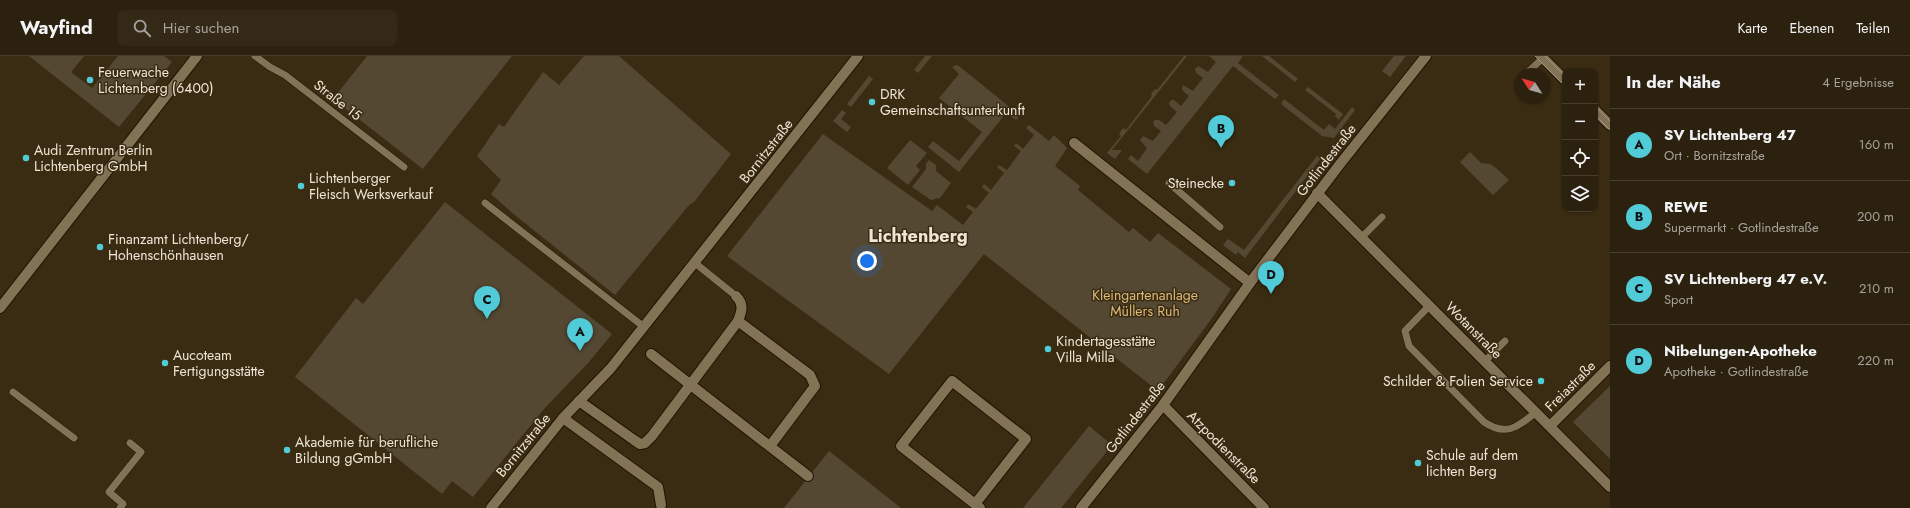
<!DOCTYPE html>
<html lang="de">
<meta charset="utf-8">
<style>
:root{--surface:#2c210e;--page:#342917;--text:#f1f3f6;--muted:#a6a39e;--line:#483e2e;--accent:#52cbd8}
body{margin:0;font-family:Jost,sans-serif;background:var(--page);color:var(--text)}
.controls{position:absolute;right:12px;top:12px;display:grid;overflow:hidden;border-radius:8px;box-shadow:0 1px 3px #0004}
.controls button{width:36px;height:36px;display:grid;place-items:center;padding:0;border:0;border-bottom:1px solid var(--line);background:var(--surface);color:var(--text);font:20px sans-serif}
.compass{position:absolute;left:1514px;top:12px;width:36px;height:36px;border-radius:50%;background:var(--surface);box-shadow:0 1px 3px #0004;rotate:306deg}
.you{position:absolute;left:867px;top:205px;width:14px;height:14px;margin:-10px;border:3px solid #fff;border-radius:50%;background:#1a73e8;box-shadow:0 0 0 6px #1a73e833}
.badge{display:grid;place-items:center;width:26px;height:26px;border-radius:50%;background:var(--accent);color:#111;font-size:13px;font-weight:700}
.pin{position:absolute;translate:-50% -33px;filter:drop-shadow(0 1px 2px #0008)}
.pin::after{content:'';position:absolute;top:21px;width:14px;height:12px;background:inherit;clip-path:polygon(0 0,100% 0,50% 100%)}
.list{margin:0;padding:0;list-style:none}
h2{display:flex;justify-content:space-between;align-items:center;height:52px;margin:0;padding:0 16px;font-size:17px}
h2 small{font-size:13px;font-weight:400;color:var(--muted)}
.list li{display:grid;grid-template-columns:26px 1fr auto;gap:12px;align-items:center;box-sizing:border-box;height:72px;padding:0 16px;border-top:1px solid var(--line)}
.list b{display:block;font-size:15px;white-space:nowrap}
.list p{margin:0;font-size:13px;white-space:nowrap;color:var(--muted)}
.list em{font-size:13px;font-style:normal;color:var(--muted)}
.icon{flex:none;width:22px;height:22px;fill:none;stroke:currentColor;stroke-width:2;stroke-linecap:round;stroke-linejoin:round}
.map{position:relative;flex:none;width:1610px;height:452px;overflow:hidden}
header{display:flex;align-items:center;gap:24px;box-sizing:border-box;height:56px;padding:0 20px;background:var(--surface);border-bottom:1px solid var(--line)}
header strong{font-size:19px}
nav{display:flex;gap:22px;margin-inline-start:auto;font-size:14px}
.search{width:280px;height:36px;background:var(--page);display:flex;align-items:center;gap:10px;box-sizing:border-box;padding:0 14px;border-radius:8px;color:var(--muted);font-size:15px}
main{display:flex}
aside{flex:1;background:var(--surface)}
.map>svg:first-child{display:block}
.green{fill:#544833}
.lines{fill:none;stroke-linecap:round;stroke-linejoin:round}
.service-casing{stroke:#211400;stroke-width:8}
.minor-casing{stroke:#211400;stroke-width:12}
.tertiary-casing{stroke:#211400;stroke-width:12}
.service{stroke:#827357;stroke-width:7}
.minor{stroke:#827357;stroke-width:10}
.tertiary{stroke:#827357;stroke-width:10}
.tram{stroke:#a29783;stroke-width:1}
.poi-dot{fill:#52cbd8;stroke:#3a2c12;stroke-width:1.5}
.labels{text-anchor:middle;stroke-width:3;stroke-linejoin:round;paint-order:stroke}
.poi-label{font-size:14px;fill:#eee5d6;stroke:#3a2c12;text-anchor:start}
.street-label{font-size:14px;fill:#eee5d6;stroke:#3a2c12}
.park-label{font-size:14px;fill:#dcba7c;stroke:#3a2c12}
.district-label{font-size:18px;font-weight:bold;fill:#eee5d6;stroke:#3a2c12}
</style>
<header>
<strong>Wayfind</strong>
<div class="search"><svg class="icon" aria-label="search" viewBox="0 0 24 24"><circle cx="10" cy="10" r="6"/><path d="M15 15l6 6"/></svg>Hier suchen</div>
<nav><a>Karte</a><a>Ebenen</a><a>Teilen</a></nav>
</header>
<main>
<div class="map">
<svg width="1610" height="452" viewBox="0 0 1610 452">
<rect width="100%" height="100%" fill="#3a2c12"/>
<g class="green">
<polygon points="29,0 84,0 71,16 92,32 118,0 164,0 172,6 119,71"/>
<polygon points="367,0 512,0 423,113 333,43"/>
<polygon points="584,0 619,0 731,98 694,146 689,149 615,239 511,156 491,138 501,124 477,100 499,68 504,71 543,16 559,29"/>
<polygon points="925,0 932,0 918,17 914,14"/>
<polygon points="1184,0 1187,0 1112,94 1122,94 1115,103 1107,97 1121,80 1119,78 1123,72 1126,74 1152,40 1151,38 1155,33 1157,34"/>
<polygon points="1209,0 1243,0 1238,7 1279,39 1275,43 1233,10 1147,118 1128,103 1131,99 1138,105 1147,92 1140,84 1143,80 1153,85 1161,75 1154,70 1153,66 1155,64 1159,64 1166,69 1177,56 1170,50 1169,47 1171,44 1174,44 1181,50 1189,40 1182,34 1183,29 1193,35 1203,22 1196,17 1195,13 1198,10 1208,16 1216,6"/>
<polygon points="1262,0 1269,0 1298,23 1295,26"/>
<polygon points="1394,0 1406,0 1390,21 1382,15"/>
<polygon points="956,9 959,10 1017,57 1018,62 1016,64 1006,57 959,116 928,91 933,85 959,105 982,76 939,42 959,18 952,11"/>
<polygon points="869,20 873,23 851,51 847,48"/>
<polygon points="1308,31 1343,58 1339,64 1335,60 1336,58 1305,34"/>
<polygon points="1284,43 1324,74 1329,68 1335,73 1352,51 1355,54 1334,82 1322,80 1281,48"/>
<polygon points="842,54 846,57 841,63 851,71 847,76 833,65"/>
<polygon points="1029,69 1049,85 1054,79 1067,92 1055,110 1080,130 1078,134 1129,176 1133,172 1150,186 1158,177 1231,233 1212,262 1158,335 984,198 889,318 727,200 823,78 932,155 937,149 963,169 973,156 966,151 968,148 976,153 989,137 982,131 984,128 991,134 1004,117 997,111 999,109 1007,114 1021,95 1014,90 1016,87 1023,93 1034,79 1026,72"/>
<polygon points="910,84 927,97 916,110 920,114 908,129 887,112"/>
<polygon points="1470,96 1481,107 1490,108 1496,112 1509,124 1493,139 1460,106"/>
<polygon points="1317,100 1321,102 1245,202 1238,196 1236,199 1223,189 1228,183 1244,194"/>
<polygon points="929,104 936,109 936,115 951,127 940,142 931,144 912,131 926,113 926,108"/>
<polygon points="445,146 612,278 589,306 544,353 473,441 452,425 442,438 295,321 356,242 363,248"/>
<polygon points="1610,330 1610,403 1573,366"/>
<polygon points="1089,370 1112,389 1061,452 1023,452"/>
<polygon points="829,395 901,452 784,452"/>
</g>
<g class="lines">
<defs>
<g id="service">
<polyline points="255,0 270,11 285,19 404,111"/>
<polyline points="1526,18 1543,2"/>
<polyline points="1169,127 1220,171"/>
<polyline points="485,147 644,271"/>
<polyline points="1362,181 1382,161"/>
<polyline points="695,207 736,240"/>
<path d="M1430 249 1405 275 1409 290 1484 366C1506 381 1518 371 1536 356"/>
<polyline points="1485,305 1505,285"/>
<polyline points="13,336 74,382"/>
<polyline points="120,452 123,448 109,436 141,396 130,387"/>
</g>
<g id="minor">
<polyline points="1074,87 1250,227"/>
<polyline points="1317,137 1610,431"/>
<polyline points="738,265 810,319 815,330 770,390"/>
<polyline points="651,298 808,420"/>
<path d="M579 345 634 384 640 388 645 387 652 380 738 265C742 255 744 248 736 240"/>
<polyline points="1163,349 1264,452"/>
<polyline points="563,362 658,431 661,449"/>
<polyline points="1550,370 1610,310"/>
<polyline points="975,448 1026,383 952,325 901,390 980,452"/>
<polyline points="491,452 563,362 611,312 858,0"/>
<polyline points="1081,452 1163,349 1255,220 1340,108 1426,0"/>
</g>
<g id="tertiary">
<polyline points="1541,0 1565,24"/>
<polyline points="1595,54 1610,69"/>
<polyline points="0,252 197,0"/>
</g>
</defs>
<use href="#service" class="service-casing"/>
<use href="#minor" class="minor-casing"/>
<use href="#tertiary" class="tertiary-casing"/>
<use href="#service" class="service"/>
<use href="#minor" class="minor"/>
<use href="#tertiary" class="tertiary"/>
<g class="tram">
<polyline points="1535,0 1565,30"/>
<polyline points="1545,0 1565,20"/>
<polyline points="1595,50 1610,65"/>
<polyline points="1595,59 1610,74"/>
</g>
</g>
<g class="poi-dot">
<circle cx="90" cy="24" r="4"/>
<circle cx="872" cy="46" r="4"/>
<circle cx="26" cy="102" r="4"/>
<circle cx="1232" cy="127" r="4"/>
<circle cx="301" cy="130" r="4"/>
<circle cx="100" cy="191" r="4"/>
<circle cx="1048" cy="293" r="4"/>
<circle cx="165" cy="307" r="4"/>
<circle cx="1541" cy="325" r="4"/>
<circle cx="287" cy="394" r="4"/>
<circle cx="1418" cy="407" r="4"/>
</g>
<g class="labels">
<g class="poi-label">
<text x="98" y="21">Feuerwache<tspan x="98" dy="16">Lichtenberg (6400)</tspan></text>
<text x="880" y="43">DRK<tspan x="880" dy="16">Gemeinschaftsunterkunft</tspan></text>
<text x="34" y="99">Audi Zentrum Berlin<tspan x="34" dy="16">Lichtenberg GmbH</tspan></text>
<text x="309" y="127">Lichtenberger<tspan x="309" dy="16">Fleisch Werksverkauf</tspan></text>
<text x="1224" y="132" text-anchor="end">Steinecke</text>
<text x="108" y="188">Finanzamt Lichtenberg/<tspan x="108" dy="16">Hohenschönhausen</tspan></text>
<text x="1056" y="290">Kindertagesstätte<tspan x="1056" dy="16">Villa Milla</tspan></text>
<text x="173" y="304">Aucoteam<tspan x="173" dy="16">Fertigungsstätte</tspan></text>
<text x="1533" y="330" text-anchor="end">Schilder &amp; Folien Service</text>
<text x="295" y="391">Akademie für berufliche<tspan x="295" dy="16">Bildung gGmbH</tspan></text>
<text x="1426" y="404">Schule auf dem<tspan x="1426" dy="16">lichten Berg</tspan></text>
</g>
<g class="street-label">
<text transform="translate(338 44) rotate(38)" y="5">Straße 15</text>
<text transform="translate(766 95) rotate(-52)" y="5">Bornitzstraße</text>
<text transform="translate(1326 104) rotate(-52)" y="5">Gotlindestraße</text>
<text transform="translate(1474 274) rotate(45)" y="5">Wotanstraße</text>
<text transform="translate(1570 330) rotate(-45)" y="5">Freiastraße</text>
<text transform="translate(1135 361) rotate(-52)" y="5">Gotlindestraße</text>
<text transform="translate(523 389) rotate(-51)" y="5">Bornitzstraße</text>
<text transform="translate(1224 391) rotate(45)" y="5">Atzpodienstraße</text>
</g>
<g class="park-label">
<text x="1145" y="244">Kleingartenanlage<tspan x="1145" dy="16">Müllers Ruh</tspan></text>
</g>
<g class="district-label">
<text x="918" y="186">Lichtenberg</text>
</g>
</g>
</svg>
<div class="controls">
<button>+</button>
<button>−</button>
<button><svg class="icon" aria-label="locate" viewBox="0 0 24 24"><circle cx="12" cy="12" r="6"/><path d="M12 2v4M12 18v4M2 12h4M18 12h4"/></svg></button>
<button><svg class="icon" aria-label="layers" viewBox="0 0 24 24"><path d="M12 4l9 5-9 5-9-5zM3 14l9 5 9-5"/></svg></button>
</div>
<svg class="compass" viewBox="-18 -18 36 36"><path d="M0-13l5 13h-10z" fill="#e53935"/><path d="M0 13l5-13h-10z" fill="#a6a39e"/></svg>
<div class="you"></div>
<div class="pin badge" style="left:580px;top:295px">A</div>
<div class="pin badge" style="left:1221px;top:92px">B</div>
<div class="pin badge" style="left:487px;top:263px">C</div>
<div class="pin badge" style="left:1271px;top:238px">D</div>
</div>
<aside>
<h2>In der Nähe<small>4 Ergebnisse</small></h2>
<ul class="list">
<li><span class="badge">A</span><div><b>SV Lichtenberg 47</b><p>Ort · Bornitzstraße</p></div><em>160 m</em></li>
<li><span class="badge">B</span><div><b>REWE</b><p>Supermarkt · Gotlindestraße</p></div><em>200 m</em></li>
<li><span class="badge">C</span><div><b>SV Lichtenberg 47 e.V.</b><p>Sport</p></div><em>210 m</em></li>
<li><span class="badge">D</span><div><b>Nibelungen-Apotheke</b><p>Apotheke · Gotlindestraße</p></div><em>220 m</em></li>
</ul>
</aside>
</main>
